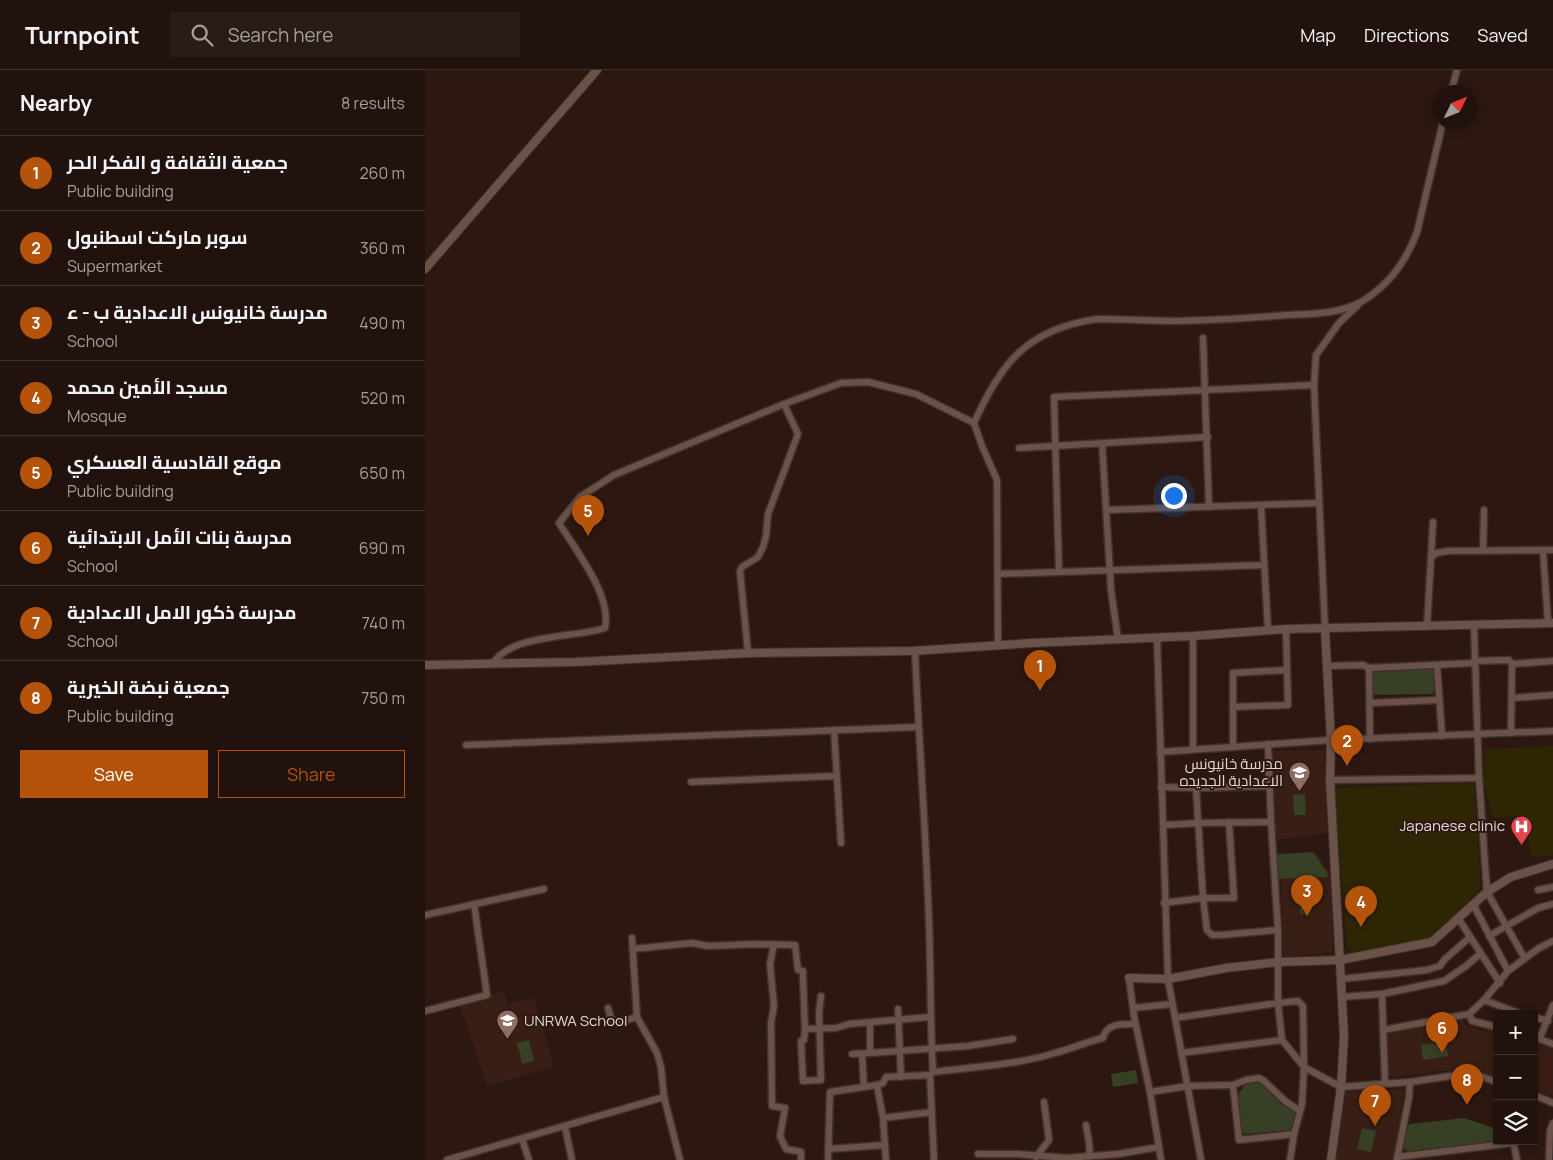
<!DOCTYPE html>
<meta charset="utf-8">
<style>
:root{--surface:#21120d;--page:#291b16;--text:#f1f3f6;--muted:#a29e9d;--line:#3e322e;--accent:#b45309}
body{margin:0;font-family:Manrope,Cairo,sans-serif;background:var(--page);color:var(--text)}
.controls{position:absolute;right:15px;bottom:15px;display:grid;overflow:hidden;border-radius:0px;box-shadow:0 2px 8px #0003}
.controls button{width:45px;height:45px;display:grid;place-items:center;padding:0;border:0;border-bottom:1px solid var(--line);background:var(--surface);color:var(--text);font:25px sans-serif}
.compass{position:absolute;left:1008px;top:15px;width:45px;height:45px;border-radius:50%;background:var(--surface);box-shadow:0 2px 8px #0003;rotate:47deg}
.you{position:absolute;left:748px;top:425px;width:18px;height:18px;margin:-12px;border:4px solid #fff;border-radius:50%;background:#1a73e8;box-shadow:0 0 0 8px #1a73e833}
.badge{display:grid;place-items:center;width:32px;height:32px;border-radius:50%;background:var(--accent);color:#fff;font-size:16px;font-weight:700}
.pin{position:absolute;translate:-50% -41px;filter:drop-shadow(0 1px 2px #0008)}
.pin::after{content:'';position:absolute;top:26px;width:18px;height:15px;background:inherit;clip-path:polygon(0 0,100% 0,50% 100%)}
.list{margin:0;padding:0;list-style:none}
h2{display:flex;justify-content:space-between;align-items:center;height:65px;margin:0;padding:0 20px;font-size:21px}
h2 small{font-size:16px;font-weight:400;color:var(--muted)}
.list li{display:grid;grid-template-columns:32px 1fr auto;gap:15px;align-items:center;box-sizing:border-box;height:75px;padding:0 20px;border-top:1px solid var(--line)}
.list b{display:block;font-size:19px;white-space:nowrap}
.list p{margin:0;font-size:16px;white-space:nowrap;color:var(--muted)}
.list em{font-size:16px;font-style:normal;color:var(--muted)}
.actions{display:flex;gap:10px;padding:15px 20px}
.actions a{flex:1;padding:11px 0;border:1px solid var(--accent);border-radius:0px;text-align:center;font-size:18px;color:var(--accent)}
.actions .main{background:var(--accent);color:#fff}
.icon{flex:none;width:28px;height:28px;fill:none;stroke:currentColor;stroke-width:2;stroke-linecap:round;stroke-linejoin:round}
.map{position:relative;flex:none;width:1128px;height:1090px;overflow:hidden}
header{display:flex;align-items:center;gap:30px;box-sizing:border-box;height:70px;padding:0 25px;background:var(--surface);border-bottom:1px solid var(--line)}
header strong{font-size:24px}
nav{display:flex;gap:28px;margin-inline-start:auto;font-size:18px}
.search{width:350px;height:45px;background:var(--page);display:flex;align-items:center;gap:12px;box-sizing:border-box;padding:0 18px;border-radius:0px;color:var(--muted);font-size:19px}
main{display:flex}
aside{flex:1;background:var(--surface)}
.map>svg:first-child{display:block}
.built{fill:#381e14}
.green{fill:#373f24}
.sand{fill:#2d2504}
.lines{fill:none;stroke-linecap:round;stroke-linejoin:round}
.minor-casing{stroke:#41322e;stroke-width:9}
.tertiary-casing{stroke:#41322e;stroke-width:10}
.minor{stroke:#6a5249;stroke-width:6}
.tertiary{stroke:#6a5249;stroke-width:8}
.labels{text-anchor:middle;stroke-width:4;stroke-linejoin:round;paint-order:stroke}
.poi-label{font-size:15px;fill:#e3d5cf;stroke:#2c1811;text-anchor:end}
</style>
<header>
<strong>Turnpoint</strong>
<div class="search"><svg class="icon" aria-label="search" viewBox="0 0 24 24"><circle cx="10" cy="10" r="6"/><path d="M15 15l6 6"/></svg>Search here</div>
<nav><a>Map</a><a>Directions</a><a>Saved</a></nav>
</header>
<main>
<aside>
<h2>Nearby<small>8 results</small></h2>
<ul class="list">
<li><span class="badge">1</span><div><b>جمعية الثقافة و الفكر الحر</b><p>Public building</p></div><em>260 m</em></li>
<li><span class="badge">2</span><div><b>سوبر ماركت اسطنبول</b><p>Supermarket</p></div><em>360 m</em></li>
<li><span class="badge">3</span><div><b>مدرسة خانيونس الاعدادية ب - ء</b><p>School</p></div><em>490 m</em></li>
<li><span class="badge">4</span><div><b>مسجد الأمين محمد</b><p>Mosque</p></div><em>520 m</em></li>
<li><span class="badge">5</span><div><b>موقع القادسية العسكري</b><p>Public building</p></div><em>650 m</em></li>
<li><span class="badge">6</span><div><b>مدرسة بنات الأمل الابتدائية</b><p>School</p></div><em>690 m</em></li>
<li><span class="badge">7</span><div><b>مدرسة ذكور الامل الاعدادية</b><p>School</p></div><em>740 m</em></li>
<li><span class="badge">8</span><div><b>جمعية نبضة الخيرية</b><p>Public building</p></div><em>750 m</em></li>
</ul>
<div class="actions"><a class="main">Save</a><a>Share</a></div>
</aside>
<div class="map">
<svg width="1128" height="1090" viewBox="0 0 1128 1090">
<rect width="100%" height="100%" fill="#2c1811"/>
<g class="built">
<polygon points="899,680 903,763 851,770 844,681"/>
<polygon points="891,783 906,804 908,882 859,887 855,785"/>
<polygon points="79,921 82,934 109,928 129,997 62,1016 34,933"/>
<polygon points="1037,948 1040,955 1057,960 1062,961 1066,959 1072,961 1072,1008 1044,998 968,1007 964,1004 962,968 965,963 1028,953"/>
<polygon points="1109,973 1128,979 1128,1026 1109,1021"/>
<polygon points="979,1019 970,1090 911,1090 921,1022"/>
</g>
<g class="green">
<polygon points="1009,598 1011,620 1007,624 947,625 945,601"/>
<polygon points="880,724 881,745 869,745 868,725"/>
<polygon points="888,782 902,802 903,807 853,809 852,784"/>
<polygon points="885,820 886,844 875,845 874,821"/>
<polygon points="104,970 109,991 97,994 95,986 96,986 91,973"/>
<polygon points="1021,972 1023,986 998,990 996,975"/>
<polygon points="711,1000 713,1013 688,1017 686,1004"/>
<polygon points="835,1011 848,1026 870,1042 867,1058 863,1060 820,1064 817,1062 813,1025 821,1013"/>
<polygon points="1039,1048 1072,1059 1072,1071 983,1081 978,1078 982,1057 985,1054"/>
<polygon points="937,1058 951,1061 946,1082 932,1079"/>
</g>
<g class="sand">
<polygon points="1128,676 1128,785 1106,788 1100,747 1068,748 1059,712 1059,679"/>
<polygon points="1049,713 1056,819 1003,871 927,882 922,877 909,718"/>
</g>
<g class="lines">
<defs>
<g id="minor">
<polyline points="1026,22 1032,0"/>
<polyline points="778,268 784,437"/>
<polyline points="677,373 686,520 693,569"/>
<polyline points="594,378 783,367"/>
<polyline points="836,436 843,560"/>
<polyline points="682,440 894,433"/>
<polyline points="1058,480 1059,440"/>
<polyline points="1118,480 1128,480"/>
<polyline points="1006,488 1011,483 1023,481 1118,480 1123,554"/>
<polyline points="634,502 629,327 889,315"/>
<polyline points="573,504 839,495"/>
<polyline points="1002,557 1008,452"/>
<polyline points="900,559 889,315 891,285 914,253 933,235"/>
<polyline points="732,567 743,909 776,1090"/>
<path d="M573 575 572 410 557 376 549 353C576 292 603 259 672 249 699 249 727 251 755 251 791 250 826 248 861 245 886 244 914 244 936 232 963 216 981 192 992 162L1018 52"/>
<path d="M490 581C494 672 501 763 504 854 506 903 505 952 508 1002L505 1005 509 1090"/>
<polyline points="323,583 315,501 317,497 333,487 338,477 341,466 343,444 373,364 359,334"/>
<polyline points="1049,591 1084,590 1087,594"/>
<path d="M68 594C84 564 150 568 180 558 187 525 151 481 134 453L155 427 189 405 359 334 416 313 443 312 491 324 549 353"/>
<polyline points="1012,595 1017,666"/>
<polyline points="903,596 938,595 944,598"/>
<polyline points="1087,628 1128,625"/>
<polyline points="945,633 1014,630"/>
<polyline points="808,637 808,603 861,600"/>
<polyline points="409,660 416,773"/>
<polyline points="1086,663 1087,594 1128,591"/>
<polyline points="945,669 944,598 1049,593"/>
<polyline points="843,674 846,752 853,860 853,933 857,970 879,997 877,1034 869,1064 865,1090"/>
<polyline points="41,675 491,657"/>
<polyline points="808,676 808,637 863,635 861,559"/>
<polyline points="768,679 768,566"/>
<polyline points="735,682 906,670 1128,661"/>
<polyline points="1054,708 1062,822 1099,887"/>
<polyline points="905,710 1054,708 1049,556"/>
<polyline points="266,712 411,706"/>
<polyline points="736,717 771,718 844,716"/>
<polyline points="771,718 778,828 782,860 787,865 796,865 853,860"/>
<polyline points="739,755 774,753 846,752"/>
<polyline points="1113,820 1128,817"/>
<polyline points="739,833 778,828 809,828 804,752"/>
<polyline points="1048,834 1083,901"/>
<polyline points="0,845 119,819"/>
<polyline points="1033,848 1075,913"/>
<polyline points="1064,866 1113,838 1128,834"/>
<polyline points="207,868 212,947"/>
<polyline points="349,874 345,894 349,936 346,953 347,1036 360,1038 355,1066 361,1079 376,1082 376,1090"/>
<polyline points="208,879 267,873 283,876 332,874 370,875 373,900 378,901 378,908 380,959 379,970 376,971 378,1011 396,1010 394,943 396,926"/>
<polyline points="704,908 709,946 725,1022 736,1090"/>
<polyline points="916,909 1002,900 1015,896 1019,890 1045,867"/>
<polyline points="957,924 960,1013"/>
<polyline points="917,927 957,924 1019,911 1041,896 1055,884"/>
<polyline points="1059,930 1096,944"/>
<polyline points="183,938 186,948 191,953 212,947 232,983 236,997 239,1027 255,1090"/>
<polyline points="708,938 747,934"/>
<polyline points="473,939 476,1007"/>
<polyline points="0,941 62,925 49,834"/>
<polyline points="1044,944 1047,951 1072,957"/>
<polyline points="1109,947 1123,951"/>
<polyline points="750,948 853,933 873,931 878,936 879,997 916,1017 985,1012 1046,1003 1072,1012"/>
<polyline points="380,959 411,958 424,954 505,947"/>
<polyline points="958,960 1044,944 1059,930 1083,901 1114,878 1128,871"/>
<polyline points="1109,967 1128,974"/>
<polyline points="1115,968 1128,935"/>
<polyline points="445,983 543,976 588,969"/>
<polyline points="756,983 857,970"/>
<polyline points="427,984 445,983 445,954"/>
<polyline points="437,984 439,1017"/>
<path d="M508 1002C548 997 591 995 630 983 646 979 661 972 678 968 681 953 698 954 710 954"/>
<polyline points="452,1015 458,1048 461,1090"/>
<polyline points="808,1015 814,1070 869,1064"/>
<polyline points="725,1022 763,1016 808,1015 821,1010 834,1008 838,1010 860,1031 875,1041"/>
<polyline points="1109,1025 1128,1033"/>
<polyline points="458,1048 507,1042"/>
<polyline points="661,1055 664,1072 665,1086"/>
<polyline points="140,1057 147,1090"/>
<polyline points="97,1069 104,1090"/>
<polyline points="1088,1071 1092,1090"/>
<polyline points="404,1079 460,1075"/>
<polyline points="553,1084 592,1084 642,1088 693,1084 734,1077"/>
<polyline points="611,1087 624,1070 619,1032"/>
<polyline points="972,1087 1088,1073"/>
<polyline points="972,1089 984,1027 985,1012"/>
<polyline points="22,1090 239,1027"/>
<polyline points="403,1090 405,1022 452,1015 458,1013 461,1007 505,1005"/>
<polyline points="1124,1090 1125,1061 1128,1053"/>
</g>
<g id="tertiary">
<polyline points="0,199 172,0"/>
<polyline points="900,559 906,670 905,710 919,967 916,1017 906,1090"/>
<polyline points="0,595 151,592 323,583 487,581 607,573 768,566 861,559 1128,553"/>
<polyline points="704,908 743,909 801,898 854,892 915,890 1007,872 1062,822 1086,807 1128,794"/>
</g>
</defs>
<use href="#minor" class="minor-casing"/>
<use href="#tertiary" class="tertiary-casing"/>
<use href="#minor" class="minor"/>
<use href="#tertiary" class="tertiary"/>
</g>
<defs>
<symbol id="school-pin" viewBox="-11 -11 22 30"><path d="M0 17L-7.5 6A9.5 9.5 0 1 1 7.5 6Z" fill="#8d6e63" stroke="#2c1811"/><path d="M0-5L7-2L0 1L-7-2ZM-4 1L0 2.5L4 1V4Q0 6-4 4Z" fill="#fff"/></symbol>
<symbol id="hospital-pin" viewBox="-11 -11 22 30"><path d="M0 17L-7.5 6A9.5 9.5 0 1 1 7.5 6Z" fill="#e0444e" stroke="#2c1811"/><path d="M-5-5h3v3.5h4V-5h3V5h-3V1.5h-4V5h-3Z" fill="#fff"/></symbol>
</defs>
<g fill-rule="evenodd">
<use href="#school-pin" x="862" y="690" width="25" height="34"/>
<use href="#hospital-pin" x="1084" y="744" width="25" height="34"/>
<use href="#school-pin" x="70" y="938" width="25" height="34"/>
</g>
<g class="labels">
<g class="poi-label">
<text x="858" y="699">مدرسة خانيونس<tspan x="858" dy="17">الاعدادية الجديده</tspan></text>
<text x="1080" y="761">Japanese clinic</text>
<text x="99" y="956" text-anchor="start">UNRWA School</text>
</g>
</g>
</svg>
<div class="controls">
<button>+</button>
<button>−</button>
<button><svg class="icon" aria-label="layers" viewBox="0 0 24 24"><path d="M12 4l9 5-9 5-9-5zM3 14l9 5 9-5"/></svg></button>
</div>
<svg class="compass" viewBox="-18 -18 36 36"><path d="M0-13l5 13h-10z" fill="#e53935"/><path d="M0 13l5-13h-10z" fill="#a29e9d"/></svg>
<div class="you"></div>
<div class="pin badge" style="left:615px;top:621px">1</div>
<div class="pin badge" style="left:922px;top:696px">2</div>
<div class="pin badge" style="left:882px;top:846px">3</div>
<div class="pin badge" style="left:936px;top:857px">4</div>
<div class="pin badge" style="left:163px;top:466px">5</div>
<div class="pin badge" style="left:1017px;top:983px">6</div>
<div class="pin badge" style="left:950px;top:1056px">7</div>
<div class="pin badge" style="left:1042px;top:1035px">8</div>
</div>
</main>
